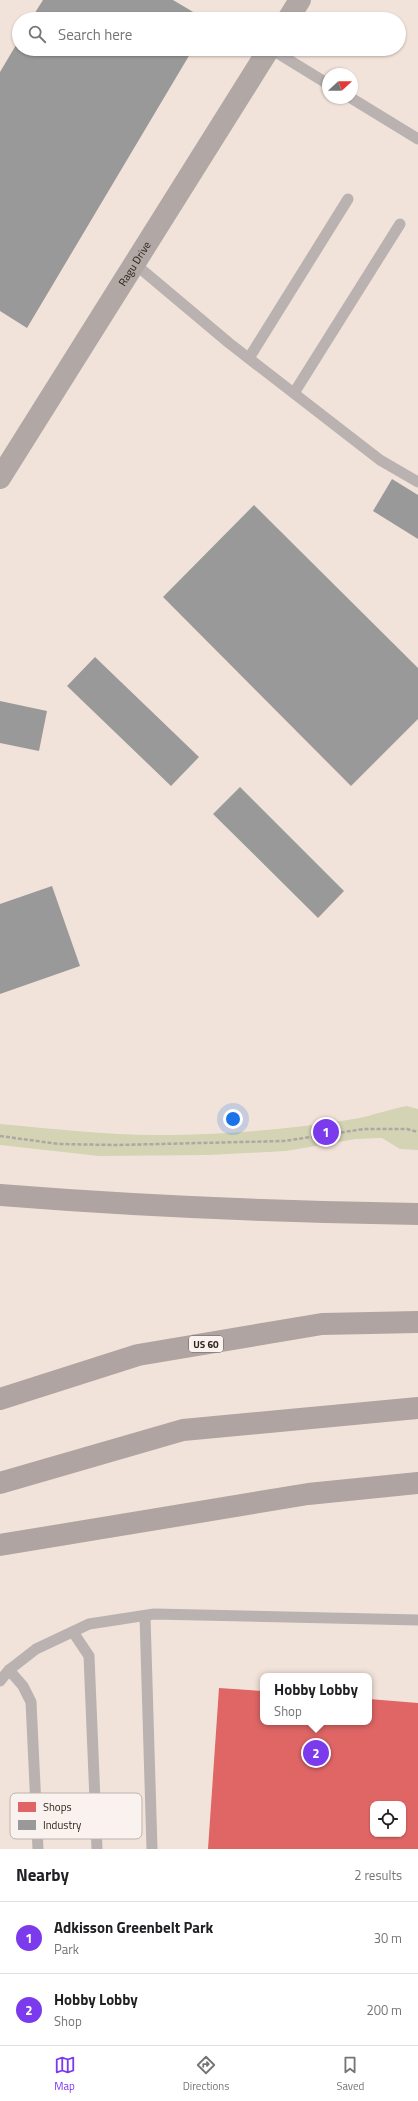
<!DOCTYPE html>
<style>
:root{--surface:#fff;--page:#f6f6f6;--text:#202124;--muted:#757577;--line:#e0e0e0;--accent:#7c3aed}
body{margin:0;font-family:"Titillium Web",sans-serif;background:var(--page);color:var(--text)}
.controls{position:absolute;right:12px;bottom:12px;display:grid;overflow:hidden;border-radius:8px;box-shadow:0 1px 3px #0004}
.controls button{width:36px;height:36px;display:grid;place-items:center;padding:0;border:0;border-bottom:1px solid var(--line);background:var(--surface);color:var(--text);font:20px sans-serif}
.compass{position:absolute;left:322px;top:68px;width:36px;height:36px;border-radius:50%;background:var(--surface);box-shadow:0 1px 3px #0004;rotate:69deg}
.you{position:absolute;left:233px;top:1119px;width:14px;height:14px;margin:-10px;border:3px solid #fff;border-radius:50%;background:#1a73e8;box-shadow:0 0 0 6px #1a73e833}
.badge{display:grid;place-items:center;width:26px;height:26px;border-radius:50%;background:var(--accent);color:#fff;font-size:13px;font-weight:700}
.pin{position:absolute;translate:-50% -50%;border:2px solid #fff;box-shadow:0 1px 4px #0006}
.popup{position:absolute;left:260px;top:1673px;width:112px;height:52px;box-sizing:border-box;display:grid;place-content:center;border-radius:8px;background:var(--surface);filter:drop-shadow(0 1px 3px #0005);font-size:13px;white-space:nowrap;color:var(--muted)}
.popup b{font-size:15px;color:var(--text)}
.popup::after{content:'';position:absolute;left:50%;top:100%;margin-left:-8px;border:8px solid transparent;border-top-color:var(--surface)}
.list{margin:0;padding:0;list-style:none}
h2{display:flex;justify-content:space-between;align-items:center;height:52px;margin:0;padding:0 16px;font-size:17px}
h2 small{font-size:13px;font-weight:400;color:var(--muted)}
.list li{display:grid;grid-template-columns:26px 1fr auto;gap:12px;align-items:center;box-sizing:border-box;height:72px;padding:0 16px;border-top:1px solid var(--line)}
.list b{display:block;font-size:15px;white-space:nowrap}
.list p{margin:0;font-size:13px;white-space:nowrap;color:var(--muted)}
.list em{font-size:13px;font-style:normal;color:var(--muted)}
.icon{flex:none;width:22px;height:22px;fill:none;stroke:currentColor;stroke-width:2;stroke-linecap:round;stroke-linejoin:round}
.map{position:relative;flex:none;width:418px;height:1849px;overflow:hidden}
.search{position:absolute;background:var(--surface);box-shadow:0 1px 3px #0004;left:12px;right:12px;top:12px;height:44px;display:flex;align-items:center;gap:10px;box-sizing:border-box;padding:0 14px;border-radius:22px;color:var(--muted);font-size:15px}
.sheet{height:196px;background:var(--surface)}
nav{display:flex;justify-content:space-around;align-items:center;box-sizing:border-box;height:56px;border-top:1px solid var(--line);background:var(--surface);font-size:11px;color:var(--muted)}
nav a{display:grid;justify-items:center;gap:2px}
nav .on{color:var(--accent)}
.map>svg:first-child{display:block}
.green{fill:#d4d3b4}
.shops{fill:#e06666;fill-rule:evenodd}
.industry{fill:#999}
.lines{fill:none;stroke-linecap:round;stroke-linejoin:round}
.path{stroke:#afa7a4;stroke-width:2.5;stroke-dasharray:4 2;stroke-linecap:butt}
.lane{stroke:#bab2b0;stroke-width:11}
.secondary{stroke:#b1a8a5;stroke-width:22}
.highway{stroke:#afa4a2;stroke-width:22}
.labels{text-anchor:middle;stroke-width:4;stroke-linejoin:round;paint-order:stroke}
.shield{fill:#faf2ee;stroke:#6d615a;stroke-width:1}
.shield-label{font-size:10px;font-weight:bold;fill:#30231b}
.street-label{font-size:11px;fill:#30231b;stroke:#faf2ee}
.key{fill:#faf2ee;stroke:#bdb4af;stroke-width:1}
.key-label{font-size:11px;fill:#30231b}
</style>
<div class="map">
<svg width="418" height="1849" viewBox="0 0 418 1849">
<rect width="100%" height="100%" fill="#f2e3da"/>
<path class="green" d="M407 1106 418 1109V1150L400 1149 382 1138 356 1139 286 1151 209 1155 99 1156 0 1145V1124C56 1129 113 1136 170 1135 231 1134 294 1129 354 1119 372 1116 389 1109 407 1106Z"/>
<path class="shops" d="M219 1688 263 1691V1722H369V1699L418 1703V1849H208ZM373 1804H403V1834H373Z"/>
<g class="industry">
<polygon points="43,0 173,0 205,19 31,19"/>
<polygon points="19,40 19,49 193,49 27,328 0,311 0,72"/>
<polygon points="392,479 418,495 418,539 373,511"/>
<polygon points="254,505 418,668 418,719 351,786 163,597"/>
<polygon points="95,657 199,757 171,786 67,686"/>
<polygon points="0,701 47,711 39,751 0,743"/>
<polygon points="240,787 344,891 318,918 213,814"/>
<polygon points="52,886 80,966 0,994 0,904"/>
</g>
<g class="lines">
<polyline class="path" points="0,1136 59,1144 117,1145 284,1141 364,1129 407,1129 418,1132"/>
<g class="lane">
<polyline points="271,49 328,84"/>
<polyline points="351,98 418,139"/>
<polyline points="135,264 229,343 380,460 418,482"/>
<polyline points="249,358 348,199"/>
<polyline points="294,393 400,224"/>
<polyline points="145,1616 152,1849"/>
<polyline points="73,1632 89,1656 97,1849"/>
<polyline points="9,1670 23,1686 31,1702 38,1849"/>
<polyline points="0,1681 9,1670 36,1649 89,1624 154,1614 418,1620"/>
</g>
<g class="secondary">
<polyline points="288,19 300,0"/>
<path id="s1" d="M0 478 269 49"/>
</g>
<g class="highway">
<path d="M0 1195C139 1206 278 1212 418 1214"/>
<polyline points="0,1399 138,1355 322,1324 418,1322"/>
<polyline points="0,1483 183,1430 418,1408"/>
<polyline points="0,1545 308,1494 418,1483"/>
</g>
</g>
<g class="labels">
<rect class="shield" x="189" y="1336" width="34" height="16" rx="3"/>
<g class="shield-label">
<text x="206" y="1348">US 60</text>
</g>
<g class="street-label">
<text dy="4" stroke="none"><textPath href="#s1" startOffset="253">Ragu Drive</textPath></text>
</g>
</g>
<rect x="10" y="1793" width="132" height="46" rx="6" class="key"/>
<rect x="18" y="1802" width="18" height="10" fill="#e06666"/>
<rect x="18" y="1820" width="18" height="10" fill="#999"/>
<g class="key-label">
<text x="43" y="1811">Shops</text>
<text x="43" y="1829">Industry</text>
</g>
</svg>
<div class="controls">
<button><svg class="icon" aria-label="locate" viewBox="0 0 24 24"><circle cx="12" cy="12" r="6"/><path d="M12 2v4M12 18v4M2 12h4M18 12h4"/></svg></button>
</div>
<svg class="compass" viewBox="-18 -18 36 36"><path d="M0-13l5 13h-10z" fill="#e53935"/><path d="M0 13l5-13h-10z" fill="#757577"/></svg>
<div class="you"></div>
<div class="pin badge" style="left:326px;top:1132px">1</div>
<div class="pin badge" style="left:316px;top:1753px">2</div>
<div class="popup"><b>Hobby Lobby</b>Shop</div>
<div class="search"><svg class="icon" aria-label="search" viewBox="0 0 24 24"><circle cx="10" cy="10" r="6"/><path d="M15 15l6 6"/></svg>Search here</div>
</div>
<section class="sheet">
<h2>Nearby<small>2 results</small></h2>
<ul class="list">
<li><span class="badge">1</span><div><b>Adkisson Greenbelt Park</b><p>Park</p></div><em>30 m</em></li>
<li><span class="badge">2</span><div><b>Hobby Lobby</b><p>Shop</p></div><em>200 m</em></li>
</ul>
</section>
<nav>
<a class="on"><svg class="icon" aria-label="map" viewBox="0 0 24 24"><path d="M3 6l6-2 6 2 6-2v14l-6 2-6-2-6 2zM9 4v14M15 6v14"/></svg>Map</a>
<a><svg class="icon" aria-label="directions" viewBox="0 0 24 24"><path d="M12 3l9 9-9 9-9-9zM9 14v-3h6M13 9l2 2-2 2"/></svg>Directions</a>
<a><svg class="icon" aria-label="saved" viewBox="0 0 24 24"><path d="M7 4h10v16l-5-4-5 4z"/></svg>Saved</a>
</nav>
